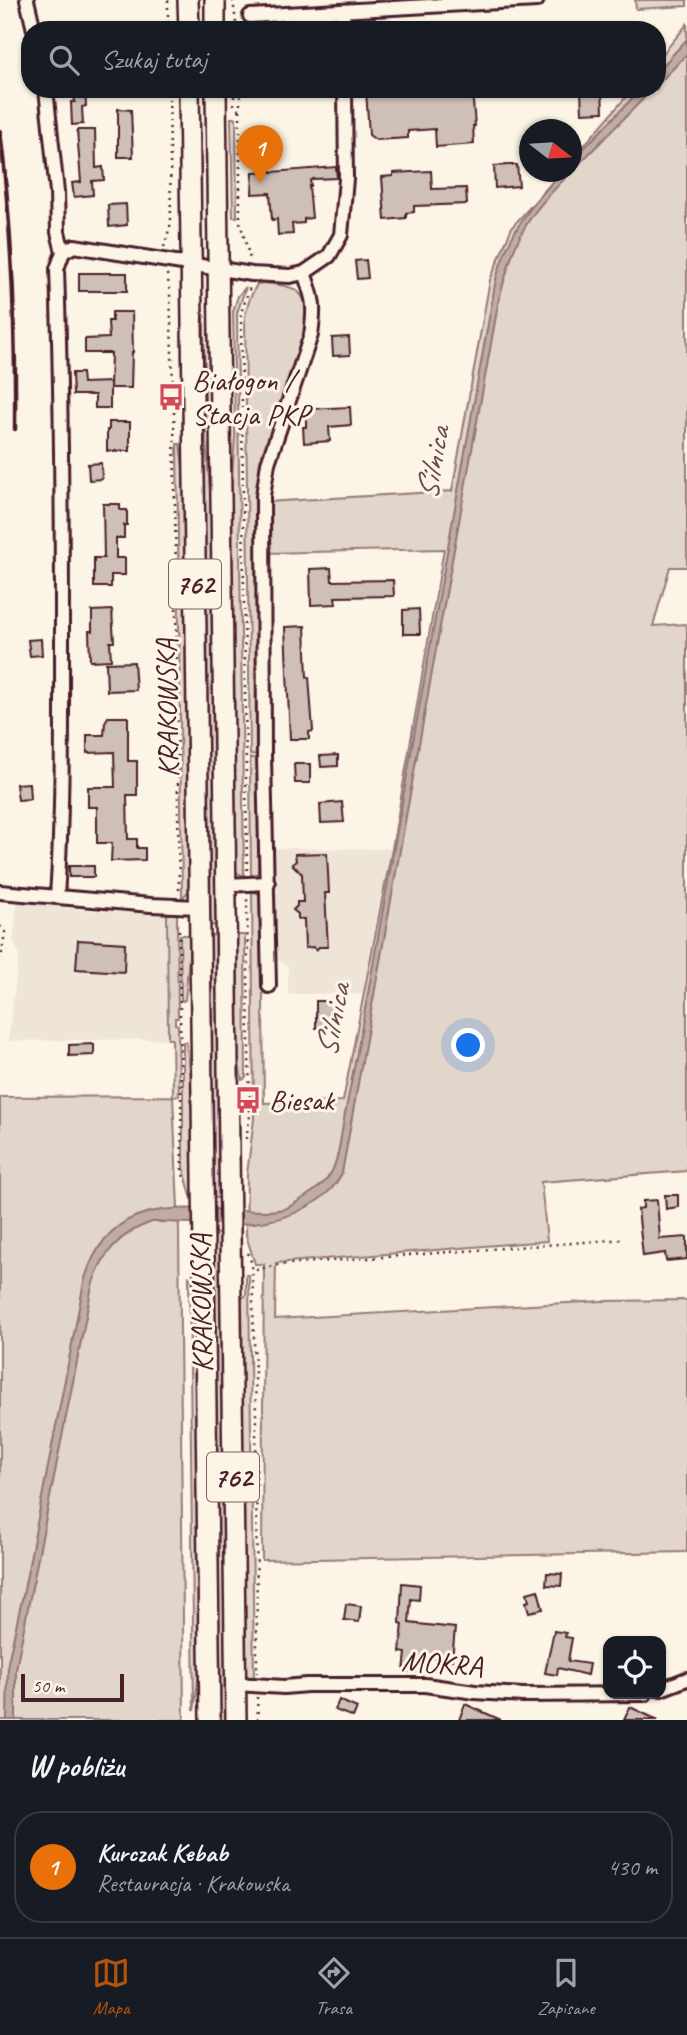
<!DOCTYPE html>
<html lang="pl">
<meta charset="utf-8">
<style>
:root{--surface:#171b24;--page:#242831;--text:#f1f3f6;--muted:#9ea1a6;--line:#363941;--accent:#b45309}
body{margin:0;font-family:Caveat,sans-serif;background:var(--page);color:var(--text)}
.controls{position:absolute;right:21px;bottom:21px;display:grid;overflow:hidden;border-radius:14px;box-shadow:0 2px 5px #0004}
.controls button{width:63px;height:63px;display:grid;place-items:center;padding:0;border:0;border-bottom:2px solid var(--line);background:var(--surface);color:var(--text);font:35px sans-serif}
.compass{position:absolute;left:519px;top:119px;width:63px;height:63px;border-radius:50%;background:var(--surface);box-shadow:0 2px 5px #0004;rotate:107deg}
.scale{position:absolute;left:21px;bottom:18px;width:103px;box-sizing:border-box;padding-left:7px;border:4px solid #4a1f2b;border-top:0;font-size:19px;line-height:24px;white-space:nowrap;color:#4a1f2b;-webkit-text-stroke:5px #fcf5e5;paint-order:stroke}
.you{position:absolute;left:469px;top:1046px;width:24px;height:24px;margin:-18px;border:5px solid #fff;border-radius:50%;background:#1a73e8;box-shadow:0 0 0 10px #1a73e833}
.badge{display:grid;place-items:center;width:46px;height:46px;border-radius:50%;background:var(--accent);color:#fff;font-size:23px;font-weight:700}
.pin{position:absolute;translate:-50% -58px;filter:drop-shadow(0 2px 4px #0008)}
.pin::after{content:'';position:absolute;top:37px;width:24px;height:21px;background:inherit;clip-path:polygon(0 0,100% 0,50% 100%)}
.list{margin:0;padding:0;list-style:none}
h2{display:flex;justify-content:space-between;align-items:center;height:91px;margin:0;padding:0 28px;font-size:30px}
h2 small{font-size:23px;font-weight:400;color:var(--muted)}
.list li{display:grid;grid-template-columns:46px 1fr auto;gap:21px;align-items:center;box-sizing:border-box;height:112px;margin:0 14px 14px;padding:0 14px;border:2px solid var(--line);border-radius:28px}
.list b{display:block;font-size:26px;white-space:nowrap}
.list p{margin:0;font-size:23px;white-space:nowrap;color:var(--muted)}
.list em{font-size:23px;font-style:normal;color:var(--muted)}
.icon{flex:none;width:38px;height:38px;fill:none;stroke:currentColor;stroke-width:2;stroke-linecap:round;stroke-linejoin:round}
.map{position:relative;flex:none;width:687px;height:1720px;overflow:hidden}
.search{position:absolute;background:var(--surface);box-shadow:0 2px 5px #0004;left:21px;right:21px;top:21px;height:77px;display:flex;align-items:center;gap:18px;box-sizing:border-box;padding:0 24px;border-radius:28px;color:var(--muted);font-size:26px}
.sheet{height:217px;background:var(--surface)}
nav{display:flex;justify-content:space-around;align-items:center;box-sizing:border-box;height:98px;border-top:2px solid var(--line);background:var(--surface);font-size:19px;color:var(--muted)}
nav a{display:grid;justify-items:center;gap:4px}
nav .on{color:var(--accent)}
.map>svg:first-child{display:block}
.built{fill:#eee5d7}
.green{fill:#e2d5ca;stroke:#967a7a;stroke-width:2}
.water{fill:#c0aca5;stroke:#917474;stroke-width:2}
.building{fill:#cfc0b7;stroke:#4a1f2b;stroke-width:2}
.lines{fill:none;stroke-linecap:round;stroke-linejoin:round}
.minor-casing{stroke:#4a1f2b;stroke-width:18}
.primary-casing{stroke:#4a1f2b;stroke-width:24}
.path{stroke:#4a1f2b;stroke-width:2.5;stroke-dasharray:2 5;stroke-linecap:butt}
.minor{stroke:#fcf5e5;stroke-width:12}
.primary{stroke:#fcf5e5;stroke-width:19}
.rail{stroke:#4a1f2b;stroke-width:4.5}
.labels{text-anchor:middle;stroke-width:6;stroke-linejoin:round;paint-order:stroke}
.shield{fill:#fcf5e5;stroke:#7f5f63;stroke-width:2}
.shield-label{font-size:28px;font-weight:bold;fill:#4a1f2b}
.poi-label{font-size:30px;fill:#4a1f2b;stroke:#fcf5e5;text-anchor:start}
.street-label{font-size:30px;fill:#4a1f2b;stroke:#fcf5e5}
.water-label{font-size:32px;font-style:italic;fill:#6d4950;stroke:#fcf5e5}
</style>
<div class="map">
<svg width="687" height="1720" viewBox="0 0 687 1720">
<rect width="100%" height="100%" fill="#fcf5e5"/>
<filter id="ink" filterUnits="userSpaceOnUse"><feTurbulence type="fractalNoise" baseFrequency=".0143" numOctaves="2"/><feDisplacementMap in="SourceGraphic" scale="14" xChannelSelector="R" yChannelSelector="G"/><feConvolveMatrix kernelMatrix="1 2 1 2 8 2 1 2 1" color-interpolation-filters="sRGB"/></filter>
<g filter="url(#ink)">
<g class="built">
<polygon points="272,848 392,849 364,994 288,994 288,967 274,957"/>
<polygon points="18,899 83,910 167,915 168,1039 8,1041 19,954 13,940"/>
</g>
<g class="green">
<polygon points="635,0 687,0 687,6 636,9"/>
<polygon points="687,24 687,567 670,567 653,626 685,624 687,626 687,1171 541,1182 547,1241 276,1263 275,1319 603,1301 687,1300 687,1552 262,1560 264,1264 255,1264 246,1235 247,1174 254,1119 252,891 259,894 262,900 264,1103 343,1101 392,849 444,549 266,553 266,502 452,491 490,280 512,227 561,172 572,172 572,159 633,89 657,89 657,61"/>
<polygon points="231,118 236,118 237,217 233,217"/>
<path d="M263 283C297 287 303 286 310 322L259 476 258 503 261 754 250 755 245 316 250 298 257 284Z"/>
<polygon points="246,287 237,313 244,876 237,873 234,868 229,515 235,437 233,312 238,296"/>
<polygon points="201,312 203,312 204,314 206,442 212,514 217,925 208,926"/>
<polygon points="177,444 180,444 185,483 191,884 189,891 182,898"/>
<polygon points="250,758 261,758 262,847 258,851 258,873 251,876"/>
<polygon points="170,912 177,912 178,1018 175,1018 175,1024 178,1025 179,1096 173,1096 179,1230 184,1720 0,1720 0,1097 173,1096 172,1039 168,1039 167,915"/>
<polygon points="180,935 191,935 185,1000 183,1001 181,999"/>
<polygon points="208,935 217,935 220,1198 211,1198"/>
<polygon points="235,935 245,935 246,1078 242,1080 238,1058"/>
<polygon points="183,1042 186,1042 192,1083 194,1196 191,1196 183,1166"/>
<polygon points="212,1233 221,1234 228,1720 218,1720"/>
<polygon points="246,1275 249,1275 254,1680 247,1676 245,1671 239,1301 246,1295"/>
<polygon points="189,1277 195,1283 201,1661 194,1711"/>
</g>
<g class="water">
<polygon points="687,39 687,54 657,85 657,72"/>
<polygon points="641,89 653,89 572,171 572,161"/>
<path d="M562 172H571C555 189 537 206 525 227 512 249 506 275 499 299L342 1173C334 1189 323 1198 307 1207 259 1234 204 1221 152 1222 120 1233 102 1253 92 1286L19 1653 16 1670V1720H7L8 1662 23 1595 84 1282C108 1197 170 1208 241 1210 254 1211 271 1212 284 1209 291 1207 298 1201 305 1197 315 1190 325 1184 331 1173 340 1156 341 1132 345 1114 355 1063 365 1011 374 959 416 733 454 506 496 279 509 232 529 207 562 172Z"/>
</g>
<g class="building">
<polygon points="74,89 85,89 86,106 82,107 83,124 72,125 71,102 75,102"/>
<polygon points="376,89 472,89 475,126 473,126 474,144 436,147 435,129 408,131 408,138 376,140 369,135 366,90"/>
<polygon points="602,89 603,112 582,113 581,91"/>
<polygon points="118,109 131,110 133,157 118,157"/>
<polygon points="77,130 95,130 96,168 103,167 104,180 92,181 93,195 74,197 72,183 81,182"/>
<polygon points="509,165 517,165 519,186 495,188 494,166"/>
<polygon points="336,167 337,178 313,179 310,181 311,186 309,186 312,218 304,219 304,223 292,224 293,234 278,235 277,219 272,220 270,193 252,194 253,172 272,171 272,172"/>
<polygon points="431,171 432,189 466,188 467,204 414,206 414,212 406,213 406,218 385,220 382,177 393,176 393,173"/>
<polygon points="126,204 127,225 109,227 108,205"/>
<polygon points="366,260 368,278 357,279 355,261"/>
<rect x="79" y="273" width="48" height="18"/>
<polygon points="112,312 132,312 133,352 132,352 131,388 110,388 111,353 85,353 85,339 109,338 108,321 112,321"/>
<polygon points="349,337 350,355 333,356 332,338"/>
<polygon points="72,373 82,373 83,383 110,382 110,408 95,408 95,395 73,395"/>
<polygon points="350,407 351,425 329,427 330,441 304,443 303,427 306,427 306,418 309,418 309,409"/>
<polygon points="109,422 130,422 130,451 107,451 107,430 109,430"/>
<polygon points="101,463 102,479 89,480 88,464"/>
<polygon points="103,504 120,504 120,510 127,510 127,525 124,525 124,538 116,538 116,558 125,558 125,575 111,575 111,587 94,587 94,558 104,558"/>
<polygon points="331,568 332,581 393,580 394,596 335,597 336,604 311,605 310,569"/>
<polygon points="419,609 420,634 403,634 403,610"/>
<polygon points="112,610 114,642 110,642 111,660 90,661 89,631 92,631 92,611"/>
<polygon points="305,626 307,677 309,677 313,731 309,732 309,739 290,739 285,627"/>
<polygon points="41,639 42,655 30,656 28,640"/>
<polygon points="134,662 136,690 107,691 106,663"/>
<polygon points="108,717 128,717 128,761 137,761 137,795 127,795 128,839 137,839 137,848 145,848 145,860 111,861 112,843 97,843 97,807 88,807 88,787 115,787 114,752 87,753 87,735 104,735 105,722"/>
<polygon points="338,755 338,766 321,767 320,756"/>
<polygon points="294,764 310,764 310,783 295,783"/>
<polygon points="29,783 30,799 18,800 16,784"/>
<polygon points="342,802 344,822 321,823 320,804"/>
<polygon points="327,853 329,893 325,893 328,947 319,947 316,950 313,947 305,948 304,919 298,919 298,914 293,910 297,906 297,902 303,902 302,874 292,864 296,861 295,854"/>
<rect x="69" y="866" width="25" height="11"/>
<polygon points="78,940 125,943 124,972 76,969"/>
<polygon points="316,1001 333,1001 333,1027 316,1028"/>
<polygon points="94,1044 94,1055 69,1056 69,1045"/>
<polygon points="665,1195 678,1195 678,1207 666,1209"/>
<polygon points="657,1200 660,1239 687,1237 687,1259 666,1261 665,1253 643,1256 638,1209 643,1208 643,1201"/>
<polygon points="547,1573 562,1574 561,1586 546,1585"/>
<polygon points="402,1583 420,1585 419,1600 411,1599 409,1623 455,1628 452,1660 417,1657 416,1672 404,1671 406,1653 400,1652 403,1624 400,1623"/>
<polygon points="538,1590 543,1609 529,1612 526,1602 529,1601 527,1593"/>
<polygon points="346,1604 361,1606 359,1622 344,1620"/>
<polygon points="554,1631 566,1633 565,1637 572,1638 568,1661 589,1664 587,1675 558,1668 557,1675 545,1673"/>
<polygon points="339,1700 357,1708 353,1717 335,1710"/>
<polygon points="465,1704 501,1720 459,1720"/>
<polygon points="630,1707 658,1720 624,1720"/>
</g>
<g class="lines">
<defs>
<g id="minor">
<polyline points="27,0 34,30"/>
<polyline points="343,11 343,30"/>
<polyline points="250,16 537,0"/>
<path d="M46 89 57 192 58 232 63 252 57 269C61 388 62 507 62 626 62 716 63 807 57 897"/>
<polyline points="63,252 74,246 252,274 290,276 304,273 329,256 341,235 346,179 345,89"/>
<polyline points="226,885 268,883"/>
<polyline points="0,892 151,905 199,907"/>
<path d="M269 986 264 756 263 496 268 463 311 335C315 307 314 299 304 273"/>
<polyline points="236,1684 284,1687 307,1685 425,1685 475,1692 523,1695 645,1694"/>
<polyline points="661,1689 687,1679"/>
</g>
<g id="primary">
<polyline points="188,0 189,30"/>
<polyline points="215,0 215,30"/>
<polyline points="189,89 210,1720"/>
<polyline points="216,89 236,1720"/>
</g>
</defs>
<use href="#minor" class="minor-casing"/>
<use href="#primary" class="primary-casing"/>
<g class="path">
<polyline points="168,0 168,30"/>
<polyline points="233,0 237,30"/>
<polyline points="234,89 234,104 239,111"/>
<polyline points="240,89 240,222 250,259"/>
<polyline points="164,247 171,223 169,89"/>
<polyline points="167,274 170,292 173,385 175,389"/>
<polyline points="175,405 174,411 179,895"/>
<polyline points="247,870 241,313 250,287"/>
<polyline points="0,926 5,932 1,959"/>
<polyline points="179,930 182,1170 185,1182"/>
<polyline points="246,1139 250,1116 247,897"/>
<polyline points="248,1253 252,1264 256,1415 257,1673"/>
<polyline points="256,1270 276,1265 625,1239"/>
<polyline points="257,1697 258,1720"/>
</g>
<use href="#minor" class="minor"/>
<use href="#primary" class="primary"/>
<path class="rail" d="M0 131C12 230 16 329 15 429"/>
</g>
</g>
<defs>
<symbol id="bus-bare" viewBox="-9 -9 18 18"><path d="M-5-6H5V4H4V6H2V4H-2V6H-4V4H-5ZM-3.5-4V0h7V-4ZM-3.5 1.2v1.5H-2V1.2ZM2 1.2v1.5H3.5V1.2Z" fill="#d1495b" stroke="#fcf5e5" stroke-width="2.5" paint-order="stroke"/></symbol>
</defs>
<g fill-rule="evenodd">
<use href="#bus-bare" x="152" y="378" width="38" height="38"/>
<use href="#bus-bare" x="229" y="1081" width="38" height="38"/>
</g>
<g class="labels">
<g class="shield">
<rect x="169" y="559.5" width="52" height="49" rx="5"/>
<rect x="207" y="1452.5" width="52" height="49" rx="5"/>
</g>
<g class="shield-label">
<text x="195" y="594">762</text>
<text x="233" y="1487">762</text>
</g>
<g class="poi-label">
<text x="192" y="390">Białogon /<tspan x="192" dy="34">Stacja PKP</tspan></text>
<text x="269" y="1110">Biesak</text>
</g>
<g class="street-label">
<text transform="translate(167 708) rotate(-91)" y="10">KRAKOWSKA</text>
<text transform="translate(201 1303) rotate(-91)" y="10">KRAKOWSKA</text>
<text transform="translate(442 1663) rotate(4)" y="10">MOKRA</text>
</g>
<g class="water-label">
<text transform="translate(432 463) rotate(-80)" y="11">Silnica</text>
<text transform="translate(332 1020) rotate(-79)" y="11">Silnica</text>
</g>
</g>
</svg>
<div class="controls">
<button><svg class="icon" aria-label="locate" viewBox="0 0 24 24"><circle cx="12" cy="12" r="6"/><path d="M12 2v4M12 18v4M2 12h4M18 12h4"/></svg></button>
</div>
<svg class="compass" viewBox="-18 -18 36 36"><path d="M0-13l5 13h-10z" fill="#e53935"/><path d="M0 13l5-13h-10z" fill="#9ea1a6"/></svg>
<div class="scale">50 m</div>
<div class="you"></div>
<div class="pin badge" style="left:260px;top:183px;background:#e8710a">1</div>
<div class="search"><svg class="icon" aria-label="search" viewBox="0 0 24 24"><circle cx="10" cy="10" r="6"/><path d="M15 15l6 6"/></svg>Szukaj tutaj</div>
</div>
<section class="sheet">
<h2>W pobliżu<small></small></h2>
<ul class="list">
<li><span class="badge" style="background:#e8710a">1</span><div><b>Kurczak Kebab</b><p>Restauracja · Krakowska</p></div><em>430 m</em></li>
</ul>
</section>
<nav>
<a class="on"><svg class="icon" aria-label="map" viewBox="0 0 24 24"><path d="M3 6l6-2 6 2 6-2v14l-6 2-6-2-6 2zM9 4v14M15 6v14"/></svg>Mapa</a>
<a><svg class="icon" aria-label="directions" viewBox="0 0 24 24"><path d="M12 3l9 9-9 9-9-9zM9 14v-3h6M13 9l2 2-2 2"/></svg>Trasa</a>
<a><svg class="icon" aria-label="saved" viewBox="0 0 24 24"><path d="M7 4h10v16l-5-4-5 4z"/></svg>Zapisane</a>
</nav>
